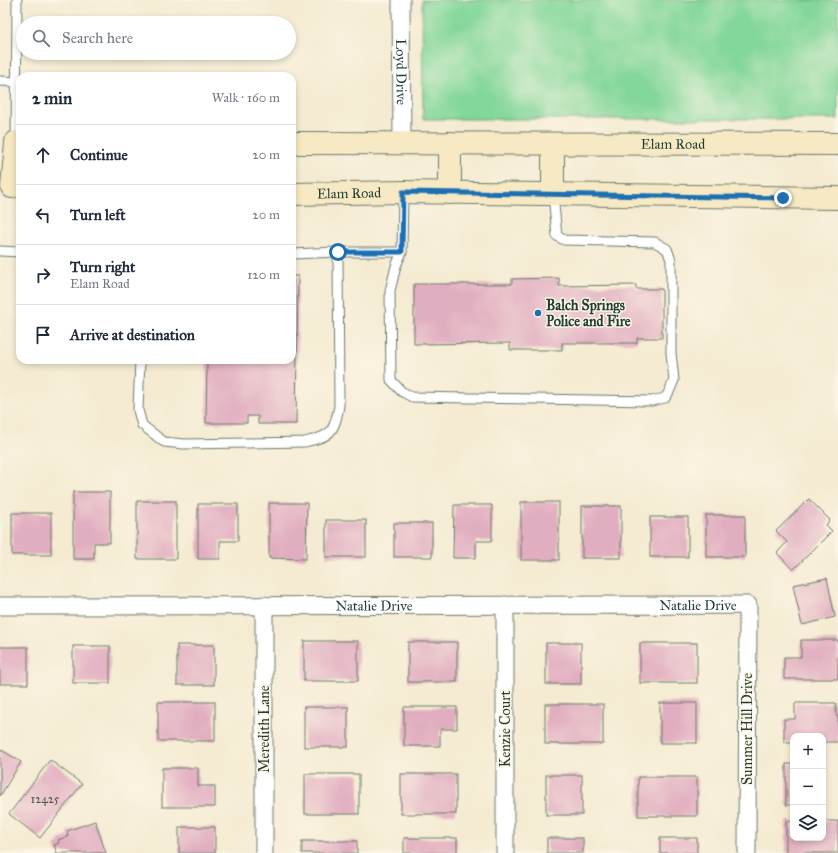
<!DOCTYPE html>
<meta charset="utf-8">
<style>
:root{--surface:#fff;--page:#f6f6f7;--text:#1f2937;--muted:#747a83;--line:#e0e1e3}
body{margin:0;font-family:"IM FELL Great Primer",serif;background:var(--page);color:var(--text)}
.controls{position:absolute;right:12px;bottom:12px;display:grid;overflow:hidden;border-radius:8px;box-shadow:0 2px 6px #0003}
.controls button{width:36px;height:36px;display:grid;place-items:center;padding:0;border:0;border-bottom:1px solid var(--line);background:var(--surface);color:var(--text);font:20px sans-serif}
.stop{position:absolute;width:12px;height:12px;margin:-9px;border:3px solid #1f6fb2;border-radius:50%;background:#fff}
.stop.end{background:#1f6fb2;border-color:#fff;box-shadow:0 1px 4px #0008}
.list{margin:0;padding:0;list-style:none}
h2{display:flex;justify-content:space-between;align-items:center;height:52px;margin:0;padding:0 16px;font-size:17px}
h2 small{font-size:13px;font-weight:400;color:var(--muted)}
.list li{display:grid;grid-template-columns:26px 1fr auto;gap:12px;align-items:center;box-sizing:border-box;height:60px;padding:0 16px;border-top:1px solid var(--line)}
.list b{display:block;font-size:15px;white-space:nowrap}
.list p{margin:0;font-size:13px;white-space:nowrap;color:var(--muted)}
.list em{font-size:13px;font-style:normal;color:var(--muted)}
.icon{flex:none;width:22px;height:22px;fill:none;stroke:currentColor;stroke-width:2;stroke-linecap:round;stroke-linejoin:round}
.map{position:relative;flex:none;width:838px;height:853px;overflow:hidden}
.search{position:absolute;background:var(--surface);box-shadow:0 2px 6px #0003;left:16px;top:16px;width:280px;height:44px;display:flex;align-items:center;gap:10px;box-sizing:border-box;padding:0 14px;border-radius:22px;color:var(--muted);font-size:15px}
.panel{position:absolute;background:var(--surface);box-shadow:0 2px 6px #0003;left:16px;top:72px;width:280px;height:292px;border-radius:12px}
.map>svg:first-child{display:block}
.green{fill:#83d79a;stroke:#518a67}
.building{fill:#e1adc0}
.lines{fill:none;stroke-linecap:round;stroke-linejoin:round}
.lane-casing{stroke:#6a7a6b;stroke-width:11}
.street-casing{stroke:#6a7a6b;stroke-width:19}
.secondary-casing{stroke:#6a7a6b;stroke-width:24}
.lane{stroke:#fff;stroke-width:9}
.street{stroke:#fff;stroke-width:17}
.secondary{stroke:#f6e9c3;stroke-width:22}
.route{stroke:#1f6fb2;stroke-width:5}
.poi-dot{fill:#1f6fb2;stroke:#fcf5e5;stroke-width:1.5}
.labels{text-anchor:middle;stroke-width:3;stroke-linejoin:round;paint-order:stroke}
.number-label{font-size:12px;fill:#505957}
.street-label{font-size:14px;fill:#1f3d34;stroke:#fcf5e5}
.poi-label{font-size:14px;font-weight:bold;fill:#1f3d34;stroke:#fcf5e5;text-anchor:start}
</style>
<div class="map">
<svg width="838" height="853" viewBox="0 0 838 853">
<rect width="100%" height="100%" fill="#fcf5e5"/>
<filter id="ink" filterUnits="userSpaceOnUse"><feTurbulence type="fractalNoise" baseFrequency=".025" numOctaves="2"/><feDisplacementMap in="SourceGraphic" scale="8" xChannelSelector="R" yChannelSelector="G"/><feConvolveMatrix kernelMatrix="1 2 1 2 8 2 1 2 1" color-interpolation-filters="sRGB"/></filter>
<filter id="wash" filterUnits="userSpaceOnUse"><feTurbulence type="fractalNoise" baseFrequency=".012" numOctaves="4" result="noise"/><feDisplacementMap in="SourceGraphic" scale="16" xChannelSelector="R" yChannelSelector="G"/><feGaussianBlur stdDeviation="0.9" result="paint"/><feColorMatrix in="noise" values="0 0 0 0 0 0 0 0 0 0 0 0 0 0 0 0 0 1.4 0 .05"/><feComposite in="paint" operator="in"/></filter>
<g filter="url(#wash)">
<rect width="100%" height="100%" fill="#f4ebd2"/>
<polygon class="green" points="422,0 838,0 838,119 423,119"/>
<g id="blocks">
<g class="building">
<polygon points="292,276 298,276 296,424 258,424 258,416 247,416 247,423 206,423 207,360 292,360"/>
<polygon points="559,278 559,286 636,285 636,289 662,289 662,338 637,338 637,343 562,343 562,350 510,350 510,343 414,344 414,284 512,284 512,279"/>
<polygon points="73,492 110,492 110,543 94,543 94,559 73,559"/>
<polygon points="809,499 830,520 826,525 832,531 793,570 777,553 787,542 776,531"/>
<rect x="137" y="501" width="39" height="58"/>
<rect x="521" y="502" width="38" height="58"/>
<polygon points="269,503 307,503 306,559 269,558"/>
<polygon points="198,504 238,504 238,541 220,541 220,559 198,559"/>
<polygon points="454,505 492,505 492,541 476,541 476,558 453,558"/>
<rect x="582" y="506" width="39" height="52"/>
<rect x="12" y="513" width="39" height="42"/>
<rect x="706" y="515" width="39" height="42"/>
<rect x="650" y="517" width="38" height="40"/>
<rect x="326" y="520" width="40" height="37"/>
<rect x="394" y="523" width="38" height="34"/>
<polygon points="827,578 835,617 802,625 793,585"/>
<polygon points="801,640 838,640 838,679 784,679 784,657 801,657"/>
<rect x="304" y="641" width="54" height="40"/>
<rect x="408" y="642" width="49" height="40"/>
<rect x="546" y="643" width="35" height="41"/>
<rect x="640" y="643" width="57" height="40"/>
<rect x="177" y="645" width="37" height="40"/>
<rect x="73" y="646" width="37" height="37"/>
<rect x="0" y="647" width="28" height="37"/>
<rect x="158" y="702" width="57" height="39"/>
<rect x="660" y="703" width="37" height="40"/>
<polygon points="795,703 836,703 836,716 838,716 838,742 823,742 823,736 793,736 793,742 784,742 784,719 795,719"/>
<rect x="545" y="704" width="58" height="40"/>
<rect x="304" y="707" width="44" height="40"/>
<polygon points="404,707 457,707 457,729 440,729 440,746 404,746"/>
<polygon points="0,749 21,762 0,796"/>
<polygon points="50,760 82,784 40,838 9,814"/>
<rect x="786" y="764" width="7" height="41"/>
<polygon points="162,768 198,768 198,786 215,786 215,807 162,807"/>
<rect x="305" y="774" width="54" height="40"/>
<rect x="401" y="774" width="55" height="40"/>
<rect x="546" y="775" width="36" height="40"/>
<rect x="638" y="777" width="59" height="39"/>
<polygon points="95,821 106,853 57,853 54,845 59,843 58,840 68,836 67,831"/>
<polygon points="786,821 793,821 793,838 823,838 823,821 838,821 838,853 786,853"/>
<rect x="179" y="827" width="36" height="26"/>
<rect x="404" y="838" width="53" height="15"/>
<rect x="547" y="838" width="36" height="15"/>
<rect x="660" y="838" width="37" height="15"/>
<rect x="302" y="841" width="55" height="12"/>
</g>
</g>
</g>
<g filter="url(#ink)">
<use href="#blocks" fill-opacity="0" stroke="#6a7a6b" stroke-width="1"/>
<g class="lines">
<defs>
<g id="lane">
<polyline points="0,81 18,82"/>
<polyline points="16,142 17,0"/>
<polyline points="403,192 402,252 396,266 390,291 391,380 401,391 412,397 652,401 665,398 669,392 674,380 671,353 671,260 667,249 655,242 564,240 557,236 553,194"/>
<polyline points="0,251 20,252"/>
<polyline points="292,254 338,252"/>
<path d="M140 360 138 410 142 425 164 442 184 444 305 442C331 436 334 433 339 406L338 252H402"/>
</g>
<g id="street">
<path id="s1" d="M401 0 402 143"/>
<polyline points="264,605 264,853"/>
<polyline points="505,605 505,853"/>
<path id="s2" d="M0 606 748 605 747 853"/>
</g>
<g id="secondary">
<path id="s3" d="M292 143 838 144"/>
<polyline points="450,143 450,193"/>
<polyline points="553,144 553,194"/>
<polyline points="12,187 16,142"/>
<path id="s4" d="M292 194 403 192 838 198"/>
</g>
</defs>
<use href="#lane" class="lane-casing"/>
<use href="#street" class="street-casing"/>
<use href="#secondary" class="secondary-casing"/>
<use href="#lane" class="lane"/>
<use href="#street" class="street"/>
<use href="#secondary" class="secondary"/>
</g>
</g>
<g class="lines" filter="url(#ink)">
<polyline class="route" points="338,252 402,252 403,192 783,198"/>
</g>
<circle class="poi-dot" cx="538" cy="313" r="4"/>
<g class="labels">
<g class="number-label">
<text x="45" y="803">12425</text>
</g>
<g class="street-label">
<text dy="5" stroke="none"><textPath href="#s1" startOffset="72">Loyd Drive</textPath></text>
<text dy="5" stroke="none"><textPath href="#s3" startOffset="381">Elam Road</textPath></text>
<text dy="5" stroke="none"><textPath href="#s4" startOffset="57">Elam Road</textPath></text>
<text dy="5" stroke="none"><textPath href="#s2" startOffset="374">Natalie Drive</textPath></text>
<text dy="5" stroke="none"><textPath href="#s2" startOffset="698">Natalie Drive</textPath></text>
<text transform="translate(264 729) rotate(-90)" y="5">Meredith Lane</text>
<text transform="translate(505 729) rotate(-90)" y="5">Kenzie Court</text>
<text transform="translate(747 729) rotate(-90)" y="5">Summer Hill Drive</text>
</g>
<g class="poi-label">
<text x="546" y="310">Balch Springs<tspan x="546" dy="16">Police and Fire</tspan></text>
</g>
</g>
</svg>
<div class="controls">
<button>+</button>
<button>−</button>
<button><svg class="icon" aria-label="layers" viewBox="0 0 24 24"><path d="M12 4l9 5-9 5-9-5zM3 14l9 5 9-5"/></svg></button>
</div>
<div class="stop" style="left:338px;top:252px"></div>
<div class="stop end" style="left:783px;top:198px"></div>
<div class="search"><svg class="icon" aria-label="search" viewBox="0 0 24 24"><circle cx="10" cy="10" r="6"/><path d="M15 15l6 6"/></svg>Search here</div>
<section class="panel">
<h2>2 min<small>Walk · 160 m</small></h2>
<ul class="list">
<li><svg class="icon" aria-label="ahead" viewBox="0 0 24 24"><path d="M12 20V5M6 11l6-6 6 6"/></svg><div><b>Continue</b></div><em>20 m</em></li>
<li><svg class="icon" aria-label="left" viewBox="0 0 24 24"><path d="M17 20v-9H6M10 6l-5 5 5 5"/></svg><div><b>Turn left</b></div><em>20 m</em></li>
<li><svg class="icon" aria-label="right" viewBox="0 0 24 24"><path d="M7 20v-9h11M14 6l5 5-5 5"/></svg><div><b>Turn right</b><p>Elam Road</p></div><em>120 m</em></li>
<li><svg class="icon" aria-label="arrive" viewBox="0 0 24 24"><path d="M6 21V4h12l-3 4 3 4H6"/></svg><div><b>Arrive at destination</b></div></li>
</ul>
</section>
</div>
